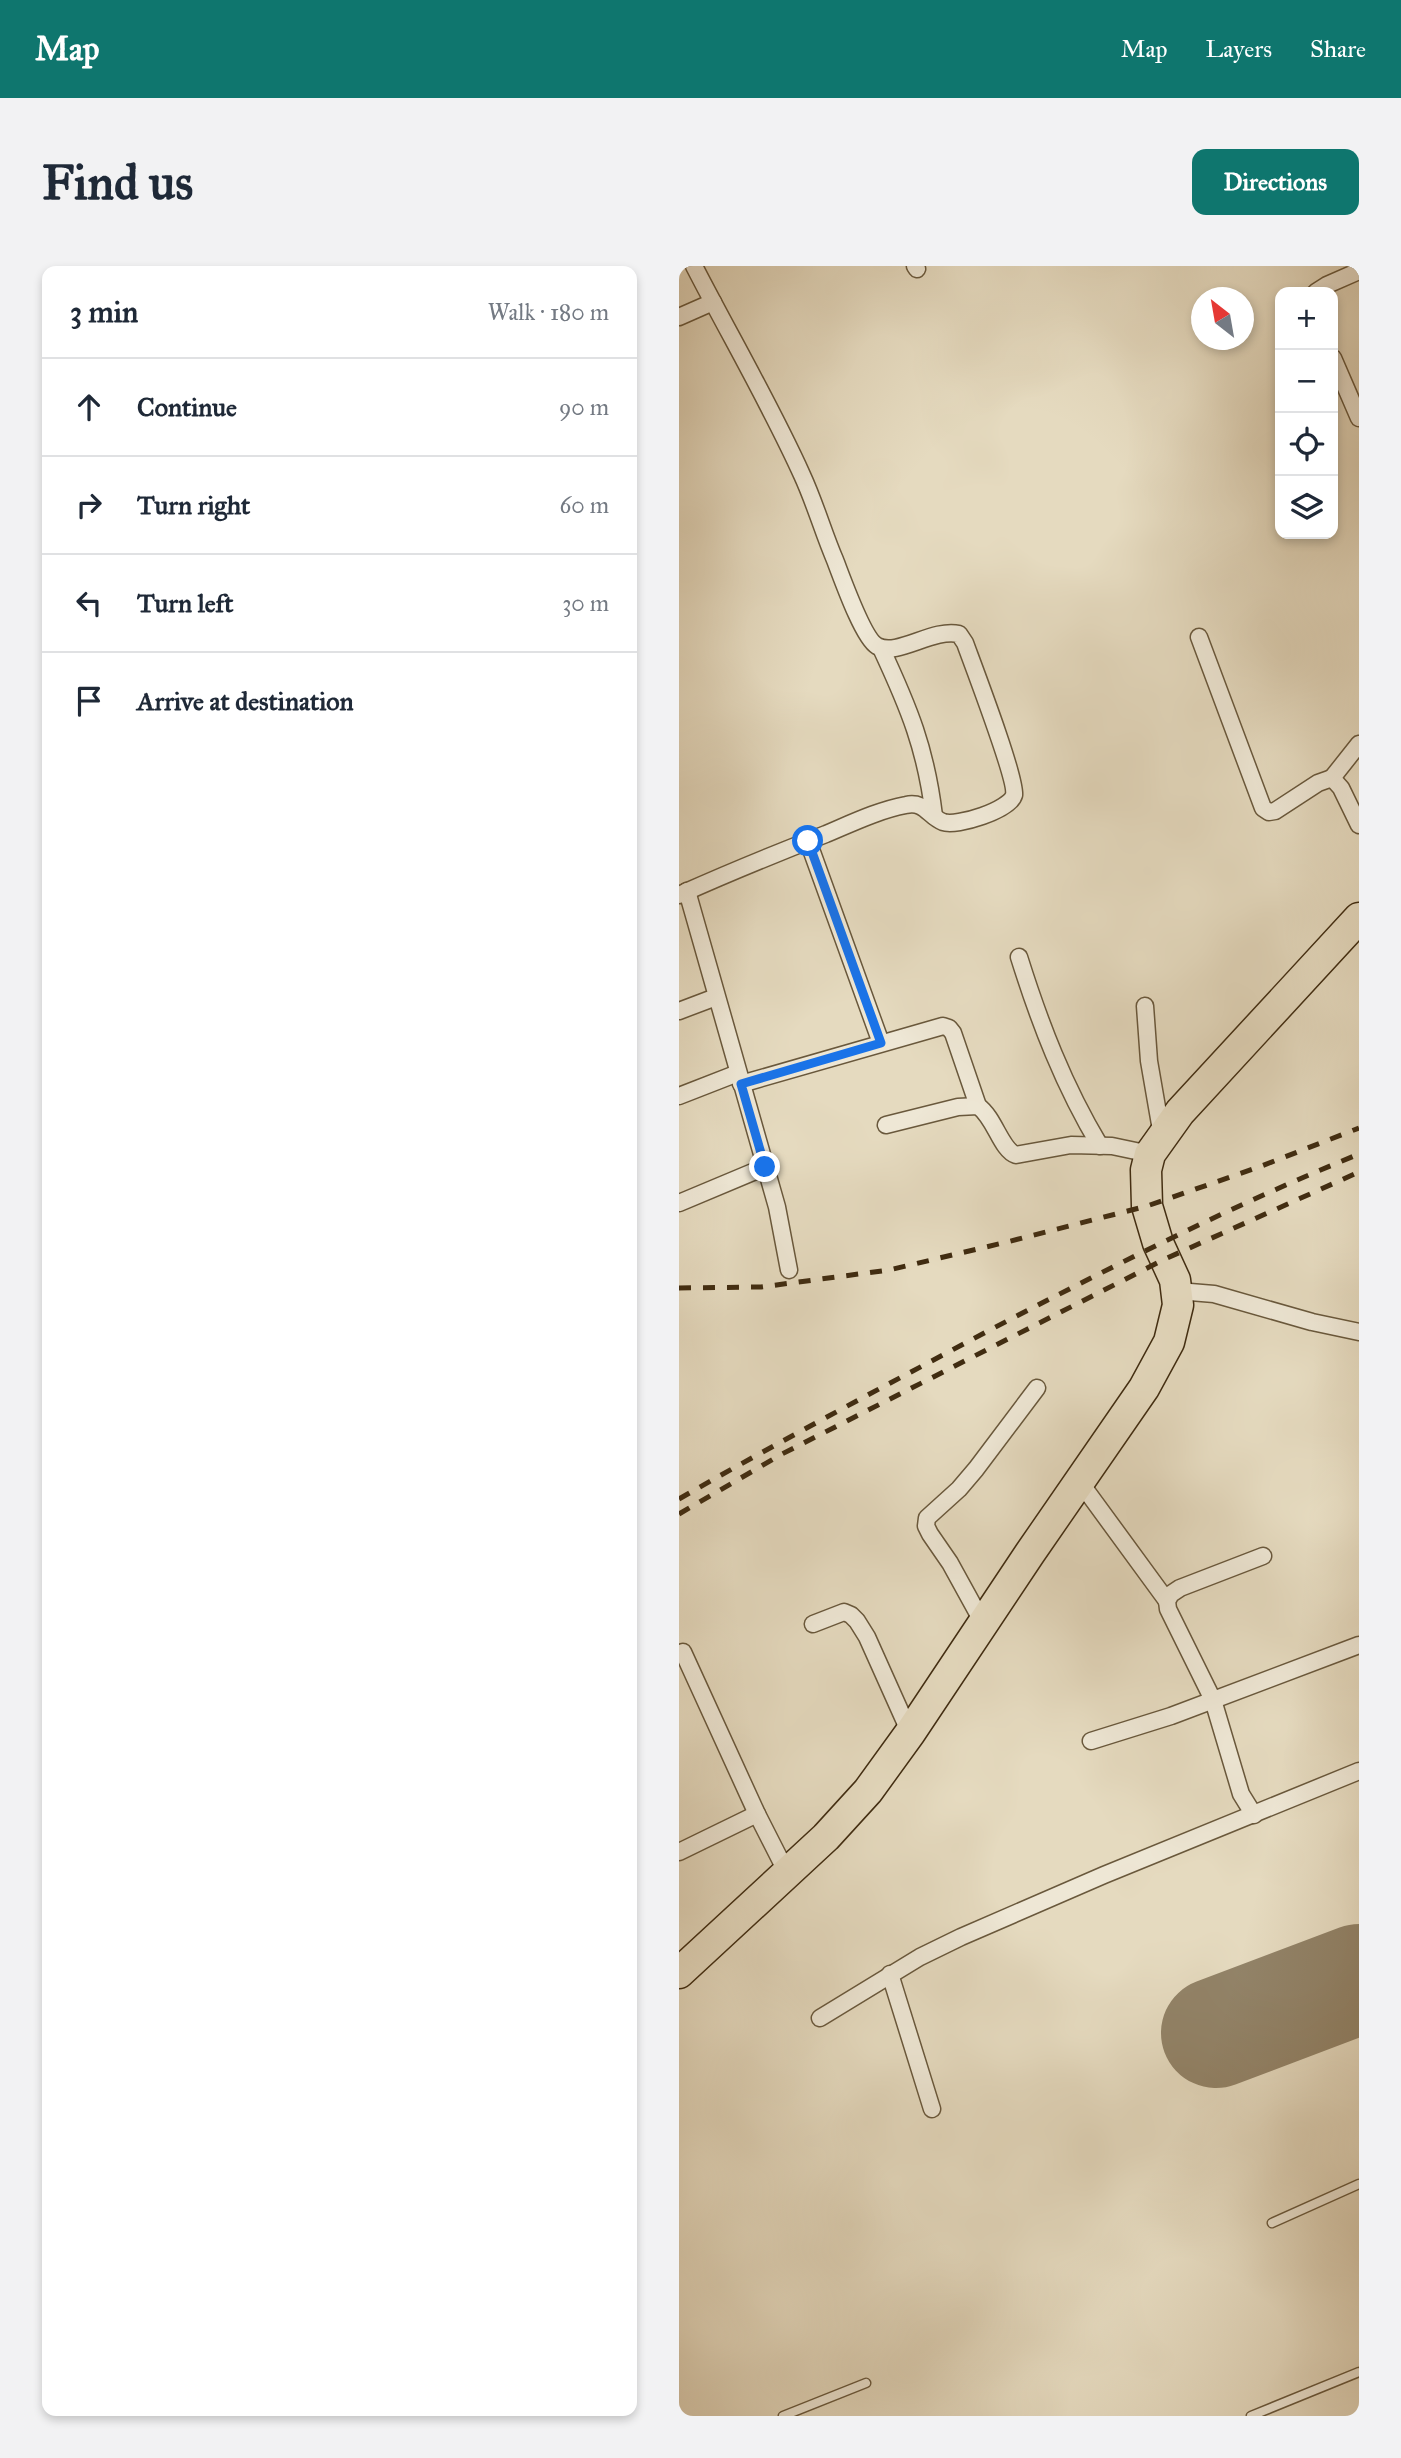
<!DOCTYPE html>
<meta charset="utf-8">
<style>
:root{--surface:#fff;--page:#f2f2f3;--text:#1f2937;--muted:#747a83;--line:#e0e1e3;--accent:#0f766e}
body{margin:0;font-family:"IM FELL Great Primer",serif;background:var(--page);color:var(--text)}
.controls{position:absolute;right:21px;top:21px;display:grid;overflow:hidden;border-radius:14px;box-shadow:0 4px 10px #0003}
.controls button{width:63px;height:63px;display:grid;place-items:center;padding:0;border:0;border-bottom:2px solid var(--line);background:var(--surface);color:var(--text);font:35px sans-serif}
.compass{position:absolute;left:512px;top:21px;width:63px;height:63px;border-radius:50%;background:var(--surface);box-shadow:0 4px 10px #0003;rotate:329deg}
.stop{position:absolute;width:21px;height:21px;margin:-16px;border:5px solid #1a73e8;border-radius:50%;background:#fff}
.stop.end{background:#1a73e8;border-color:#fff;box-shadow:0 2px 7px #0008}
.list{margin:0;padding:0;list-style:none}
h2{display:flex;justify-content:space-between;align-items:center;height:91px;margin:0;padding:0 28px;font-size:30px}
h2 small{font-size:23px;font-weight:400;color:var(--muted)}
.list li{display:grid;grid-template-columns:46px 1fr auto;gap:21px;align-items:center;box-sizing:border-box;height:98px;padding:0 28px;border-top:2px solid var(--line)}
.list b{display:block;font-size:26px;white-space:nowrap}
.list em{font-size:23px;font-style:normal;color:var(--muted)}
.icon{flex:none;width:38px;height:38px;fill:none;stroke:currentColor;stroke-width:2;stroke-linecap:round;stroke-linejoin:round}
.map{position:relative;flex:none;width:680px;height:2150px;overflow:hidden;border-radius:14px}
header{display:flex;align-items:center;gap:42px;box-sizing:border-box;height:98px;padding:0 35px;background:var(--accent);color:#fff}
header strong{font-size:33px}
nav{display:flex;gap:38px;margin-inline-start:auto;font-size:24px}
.intro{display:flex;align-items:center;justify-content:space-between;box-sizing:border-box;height:168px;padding:0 42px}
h1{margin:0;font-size:49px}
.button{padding:18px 32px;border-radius:14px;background:var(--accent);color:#fff;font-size:24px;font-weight:700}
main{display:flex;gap:42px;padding:0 42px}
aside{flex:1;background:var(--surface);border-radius:14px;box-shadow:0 4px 10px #0003}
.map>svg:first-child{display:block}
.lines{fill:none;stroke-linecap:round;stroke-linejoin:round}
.runway{stroke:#928368;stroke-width:110}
.lane-casing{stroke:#69583c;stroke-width:11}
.street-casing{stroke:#69583c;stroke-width:19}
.highway-casing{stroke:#402c11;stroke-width:33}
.lane{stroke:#eee7d5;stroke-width:8}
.street{stroke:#eee7d5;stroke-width:16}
.highway{stroke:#e5dabf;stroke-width:30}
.rail{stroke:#402c11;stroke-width:5;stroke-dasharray:12 12;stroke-linecap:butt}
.route{stroke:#1a73e8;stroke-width:9}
</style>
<header>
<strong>Map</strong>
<nav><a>Map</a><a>Layers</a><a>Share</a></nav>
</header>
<div class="intro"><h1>Find us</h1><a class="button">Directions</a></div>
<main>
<aside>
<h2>3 min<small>Walk · 180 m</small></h2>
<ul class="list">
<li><svg class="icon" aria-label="ahead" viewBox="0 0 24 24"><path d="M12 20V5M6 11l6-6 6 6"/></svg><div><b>Continue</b></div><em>90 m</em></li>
<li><svg class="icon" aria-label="right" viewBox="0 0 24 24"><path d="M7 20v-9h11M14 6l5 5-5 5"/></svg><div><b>Turn right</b></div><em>60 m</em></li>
<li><svg class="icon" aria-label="left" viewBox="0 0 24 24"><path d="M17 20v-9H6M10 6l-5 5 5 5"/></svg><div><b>Turn left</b></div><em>30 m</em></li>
<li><svg class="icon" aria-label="arrive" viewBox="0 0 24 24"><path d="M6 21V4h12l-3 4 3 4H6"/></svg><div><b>Arrive at destination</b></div></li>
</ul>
</aside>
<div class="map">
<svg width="680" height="2150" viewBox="0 0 680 2150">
<rect width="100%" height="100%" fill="#e5dabf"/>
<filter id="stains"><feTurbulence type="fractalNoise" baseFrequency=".00286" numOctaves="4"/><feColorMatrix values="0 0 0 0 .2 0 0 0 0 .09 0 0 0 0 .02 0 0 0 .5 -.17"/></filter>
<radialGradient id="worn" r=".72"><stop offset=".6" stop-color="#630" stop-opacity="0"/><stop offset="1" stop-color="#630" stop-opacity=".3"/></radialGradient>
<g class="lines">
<polyline class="runway" points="537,1767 680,1713"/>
<defs>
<g id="lane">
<polyline points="593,1957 680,1918"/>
<polyline points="104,2150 187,2117"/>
<polyline points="572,2150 680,2106"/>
</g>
<g id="street">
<polyline points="236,0 238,3"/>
<polyline points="637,26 648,19 680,5"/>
<polyline points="0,51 34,36"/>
<polyline points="654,92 680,152"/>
<polyline points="520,371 584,542 590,546 596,545 639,517 653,512 662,522 680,559"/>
<path d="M202 382C230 442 247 483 255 550"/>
<polyline points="653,512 680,478"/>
<polyline points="129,575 202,777"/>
<polyline points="8,625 98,941 110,1004"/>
<path d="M0 629C49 607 98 587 147 568 173 557 200 544 227 539 246 535 249 550 264 556 278 561 331 544 335 529 338 514 294 399 286 377L280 368C253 362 219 391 198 380 184 372 163 312 156 294 144 266 136 237 123 209 91 138 51 70 15 0"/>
<path d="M340 691C361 758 385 820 421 880"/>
<polyline points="466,740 470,795 483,870"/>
<polyline points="0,745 37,731"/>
<polyline points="62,818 264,760 270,762 274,767 299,840"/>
<polyline points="0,830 59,807"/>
<path d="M207 859 279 841 299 840C316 852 322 884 337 889L392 879 433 880 471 888"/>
<polyline points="0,937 86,901"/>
<polyline points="499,1025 535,1028 633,1056 680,1066"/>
<polyline points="401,1216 488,1335"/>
<polyline points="304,1357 271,1297 251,1268 247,1260 248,1252 280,1223 297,1203 358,1122"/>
<polyline points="134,1358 165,1346 172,1349 178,1355 188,1371 231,1467"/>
<polyline points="4,1386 78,1548 108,1607"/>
<polyline points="412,1475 492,1450 680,1379"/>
<polyline points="575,1549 562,1528 534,1434 489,1343 488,1335 492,1328 501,1322 584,1290"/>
<polyline points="0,1586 78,1548"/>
<polyline points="211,1708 253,1843"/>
<polyline points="141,1752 241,1691 282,1671 425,1609 680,1505"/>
</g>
<polyline id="highway" points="0,1707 147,1571 189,1525 231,1467 351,1287 465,1122 490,1076 499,1039 496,1014 479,977 468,940 467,904 471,888 501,846 680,652"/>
</defs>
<use href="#lane" class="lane-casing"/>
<use href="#street" class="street-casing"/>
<use href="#highway" class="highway-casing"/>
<use href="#lane" class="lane"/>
<use href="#street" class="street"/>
<use href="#highway" class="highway"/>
<g class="rail">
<polyline points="0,1022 82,1021 210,1004 328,976 468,940 580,901 680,862"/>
<path d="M0 1233C101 1175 204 1121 307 1066 430 1002 552 940 680 888"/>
<polyline points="0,1248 103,1188 486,993 680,906"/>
</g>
</g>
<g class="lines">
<polyline class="route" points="86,901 62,818 202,777 129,575"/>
</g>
<rect width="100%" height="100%" filter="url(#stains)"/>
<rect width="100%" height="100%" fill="url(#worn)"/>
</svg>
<div class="controls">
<button>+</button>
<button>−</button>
<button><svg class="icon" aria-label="locate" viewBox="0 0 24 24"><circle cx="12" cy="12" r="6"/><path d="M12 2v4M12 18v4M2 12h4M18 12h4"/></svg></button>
<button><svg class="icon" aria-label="layers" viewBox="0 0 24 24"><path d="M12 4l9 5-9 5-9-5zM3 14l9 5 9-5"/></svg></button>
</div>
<svg class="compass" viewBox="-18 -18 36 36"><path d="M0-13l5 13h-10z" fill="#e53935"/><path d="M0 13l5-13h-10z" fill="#747a83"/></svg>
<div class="stop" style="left:129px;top:575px"></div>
<div class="stop end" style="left:86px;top:901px"></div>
</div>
</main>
